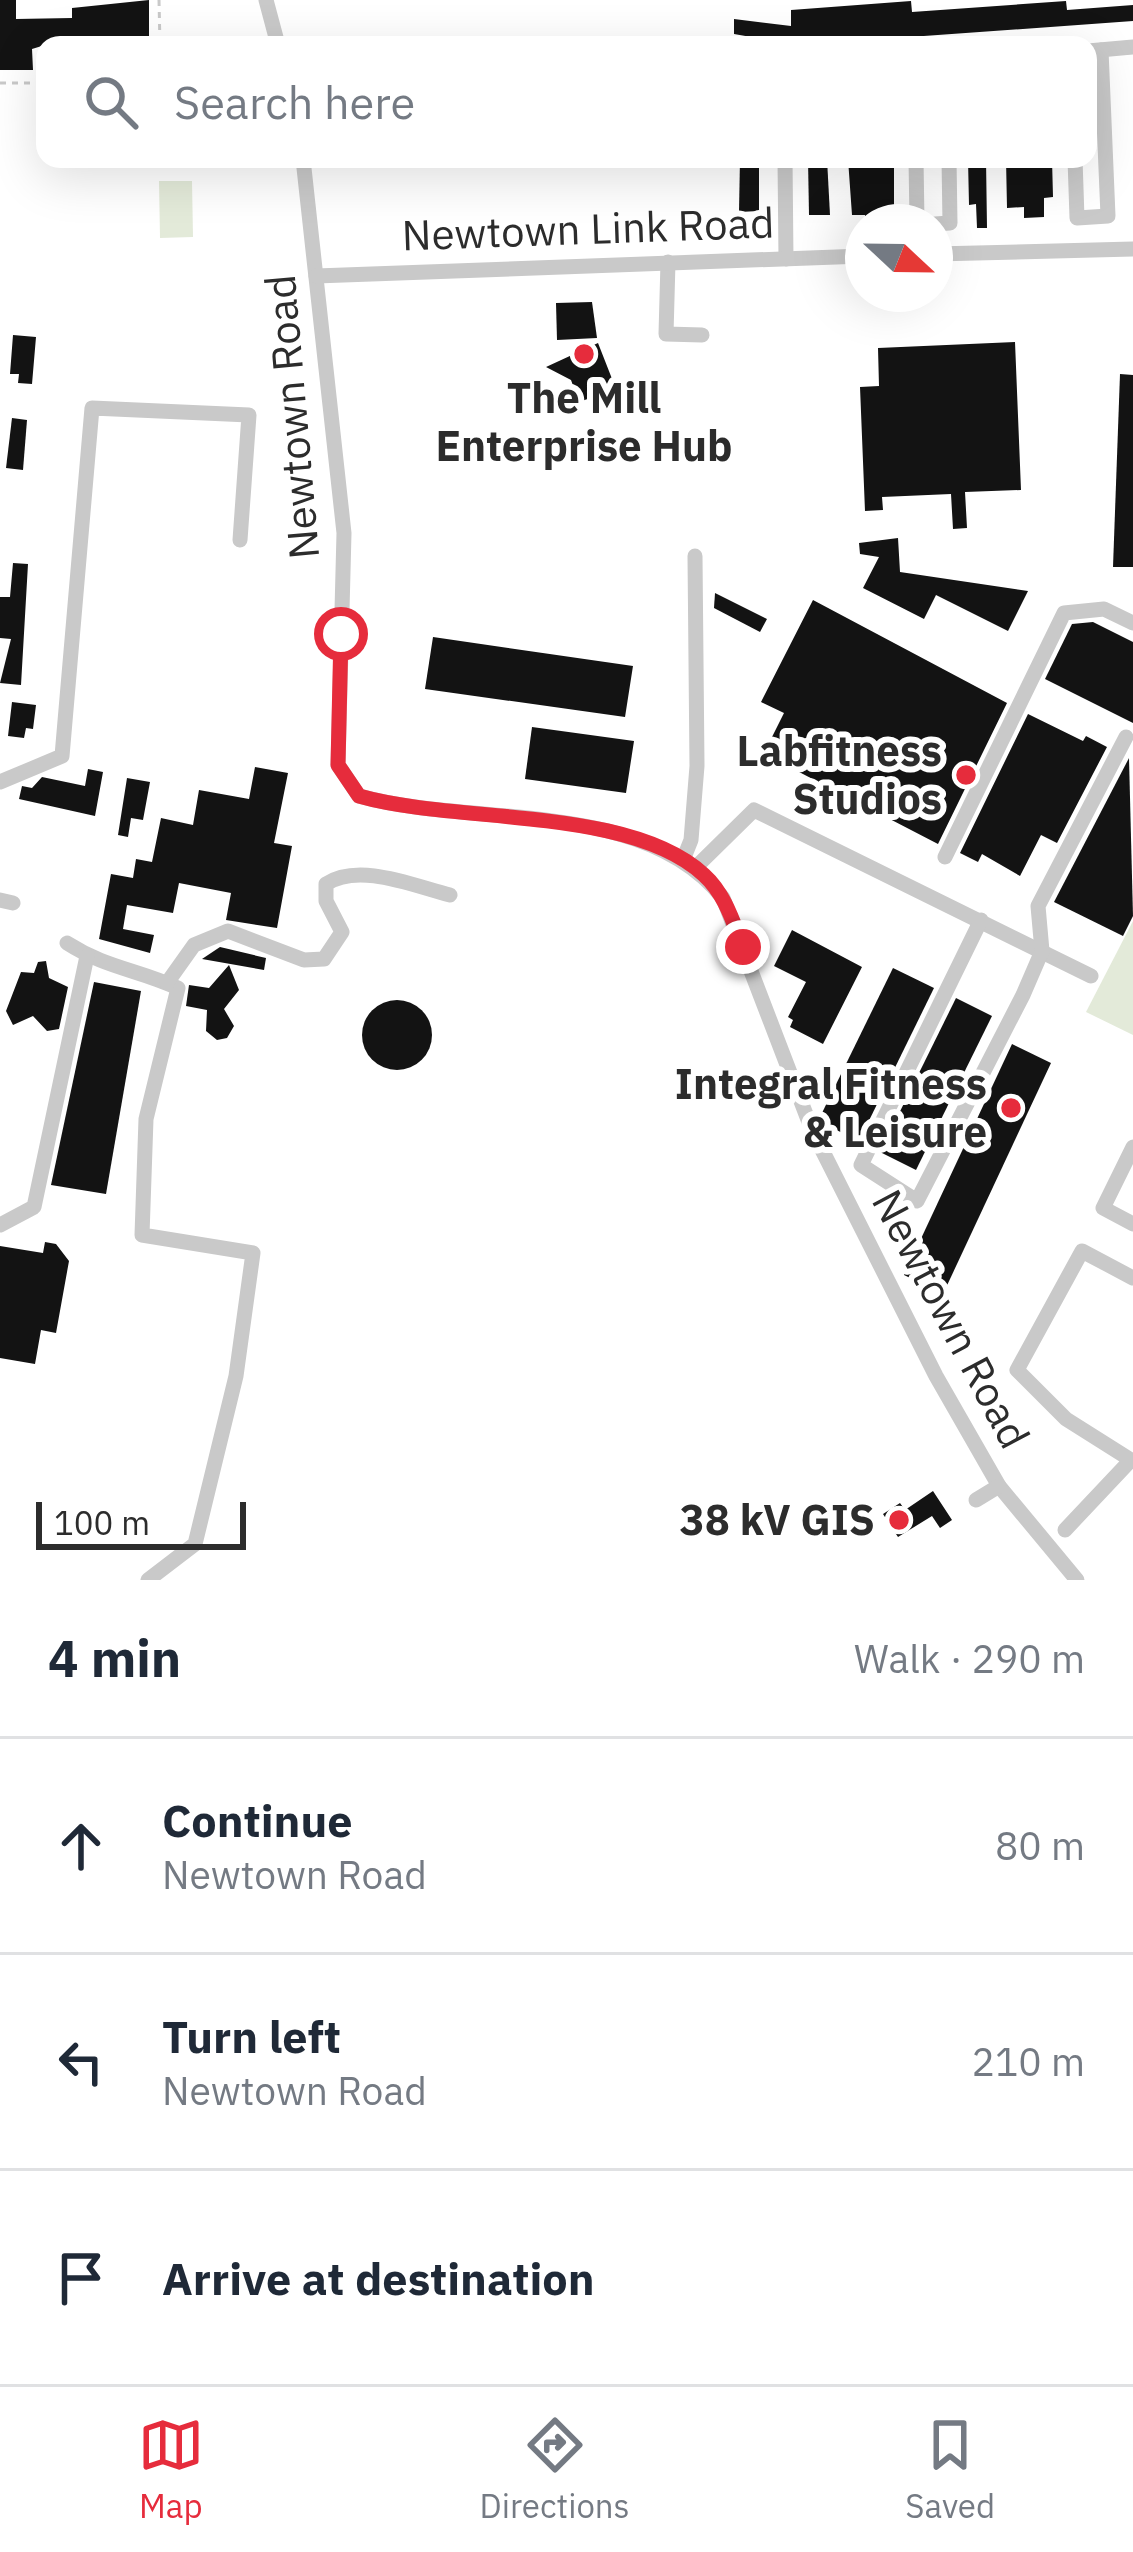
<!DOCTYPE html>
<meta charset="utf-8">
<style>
:root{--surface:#fff;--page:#f6f6f7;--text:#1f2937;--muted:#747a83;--line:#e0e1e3;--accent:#e62c3c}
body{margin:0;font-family:"IBM Plex Sans",sans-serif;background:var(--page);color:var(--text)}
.compass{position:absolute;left:845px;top:204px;width:108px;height:108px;border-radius:50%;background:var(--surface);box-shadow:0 12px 48px #0002;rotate:112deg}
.scale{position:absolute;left:36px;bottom:30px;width:210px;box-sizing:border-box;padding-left:12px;border:6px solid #2c2c2c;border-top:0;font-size:33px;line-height:42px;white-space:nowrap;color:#2c2c2c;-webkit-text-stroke:9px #fff;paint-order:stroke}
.stop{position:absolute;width:36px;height:36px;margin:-27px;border:9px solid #e62c3c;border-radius:50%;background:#fff}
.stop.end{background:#e62c3c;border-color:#fff;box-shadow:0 3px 12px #0008}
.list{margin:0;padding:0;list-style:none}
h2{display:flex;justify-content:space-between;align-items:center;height:156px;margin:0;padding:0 48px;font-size:51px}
h2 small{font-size:39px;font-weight:400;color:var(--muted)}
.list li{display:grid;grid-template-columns:78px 1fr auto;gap:36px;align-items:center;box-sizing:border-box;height:216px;padding:0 48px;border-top:3px solid var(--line)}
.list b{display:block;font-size:45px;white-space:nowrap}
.list p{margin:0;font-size:39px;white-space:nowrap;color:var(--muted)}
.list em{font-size:39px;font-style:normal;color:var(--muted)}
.icon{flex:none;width:66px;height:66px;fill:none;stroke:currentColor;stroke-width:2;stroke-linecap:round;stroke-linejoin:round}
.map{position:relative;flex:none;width:1133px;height:1580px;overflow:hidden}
.search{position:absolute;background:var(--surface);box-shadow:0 12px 48px #0002;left:36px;right:36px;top:36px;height:132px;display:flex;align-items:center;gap:30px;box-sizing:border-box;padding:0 42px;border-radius:24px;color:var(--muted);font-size:45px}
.sheet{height:804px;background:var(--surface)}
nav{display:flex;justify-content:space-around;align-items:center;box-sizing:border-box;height:168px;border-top:3px solid var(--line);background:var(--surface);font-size:33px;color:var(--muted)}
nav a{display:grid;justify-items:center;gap:6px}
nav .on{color:var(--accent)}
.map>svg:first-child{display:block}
.green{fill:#e3ead9}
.building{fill:#131313}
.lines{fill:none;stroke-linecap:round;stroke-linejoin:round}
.path{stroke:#c9c9c9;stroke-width:3;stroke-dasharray:6 6;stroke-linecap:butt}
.minor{stroke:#c9c9c9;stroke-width:15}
.route{stroke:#e62c3c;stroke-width:15}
.poi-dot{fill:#e62c3c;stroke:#fff;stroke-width:4.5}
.labels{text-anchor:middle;stroke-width:12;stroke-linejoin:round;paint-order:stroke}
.street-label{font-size:42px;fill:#2c2c2c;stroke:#fff}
.poi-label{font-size:42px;font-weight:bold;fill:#2c2c2c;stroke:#fff;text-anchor:end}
</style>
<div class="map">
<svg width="1133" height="1580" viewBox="0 0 1133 1580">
<rect width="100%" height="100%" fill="#fff"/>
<g class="green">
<polygon points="159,181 192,181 193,237 160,238"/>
<polygon points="1133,921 1133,1035 1086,1012"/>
</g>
<g class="building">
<polygon points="0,0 16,0 16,19 72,18 72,8 149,0 149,45 45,45 32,49 33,70 0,70"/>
<polygon points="911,1 912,12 1066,1 1067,10 1133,5 1133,21 798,45 734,34 734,19 791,26 791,10"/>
<polygon points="740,159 759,159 759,211 739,212"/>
<polygon points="808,159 827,159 830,215 809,215"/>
<polygon points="848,159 894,159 894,206 885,206 885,222 865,222 865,215 852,215"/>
<polygon points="968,159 986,159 987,228 977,228 976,204 969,205"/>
<polygon points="1006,159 1052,159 1053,197 1044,198 1044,217 1024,218 1024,207 1007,208"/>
<polygon points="592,302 597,338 557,340 556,303"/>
<polygon points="13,335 36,337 32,384 18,383 19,374 10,374"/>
<polygon points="1015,342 1021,490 965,492 967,528 953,529 951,494 882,497 883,510 865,511 860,387 879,386 878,348"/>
<polygon points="598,343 616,389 579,402 571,380 546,367"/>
<polygon points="1120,374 1133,375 1133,567 1113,567"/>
<polygon points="12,418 27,420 23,470 6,468"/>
<polygon points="898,538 900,572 1028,591 1008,631 936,595 924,619 863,588 879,557 860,554 859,543"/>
<polygon points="13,563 28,564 21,685 0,683 11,639 0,638 0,597 10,597"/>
<polygon points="715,593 767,619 760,632 714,608"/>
<polygon points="813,600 1007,703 938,844 774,759 769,743 784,713 761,702"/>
<polygon points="1093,622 1133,642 1133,723 1045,679 1072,624"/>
<polygon points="433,637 633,666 625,717 425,689"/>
<polygon points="12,702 36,705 33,729 26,728 24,738 8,736"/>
<polygon points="1028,714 1083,741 1086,736 1107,747 1057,843 1041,835 1020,876 982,854 978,862 960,853"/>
<polygon points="532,727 634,741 626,793 525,779"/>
<polygon points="1129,758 1133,916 1123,936 1054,902"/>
<polygon points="255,767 288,773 274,843 292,846 277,928 226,920 231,893 179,883 173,913 127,905 123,929 154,935 150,953 99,939 111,874 133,878 136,859 152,862 161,818 193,825 199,790 249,799"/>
<polygon points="88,769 103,772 95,816 19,799 22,786 32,788 42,777 85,786"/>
<polygon points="127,778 150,782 143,820 131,818 128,837 118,835"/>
<polygon points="792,930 862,967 823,1044 790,1027 793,1020 788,1017 806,982 774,966"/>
<polygon points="220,947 266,958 264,970 202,959"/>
<polygon points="46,961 49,978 68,987 59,1029 47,1031 33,1016 13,1025 6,1011 21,972 34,973 38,962"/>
<polygon points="229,965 239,990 224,1009 234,1026 227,1038 217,1040 206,1031 207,1010 186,1006 189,985 209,988"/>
<polygon points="893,968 934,988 859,1141 822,1123 820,1117"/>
<polygon points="94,982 141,991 106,1194 51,1185"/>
<polygon points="956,998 992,1016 916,1170 880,1152"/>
<circle cx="397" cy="1035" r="35"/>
<polygon points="1012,1044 1051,1063 943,1294 904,1275"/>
<polygon points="45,1242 56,1244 69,1261 56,1333 41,1330 35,1364 0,1358 0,1246 43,1253"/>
<polygon points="933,1491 952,1520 940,1528 932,1516 898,1537 883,1514 900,1503 905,1510"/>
</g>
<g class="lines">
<g class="path">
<polyline points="159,0 160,45"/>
<polyline points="0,83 45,83"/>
</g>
<g class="minor">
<polyline points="266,0 278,45"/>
<polyline points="1088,51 1133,47"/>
<path d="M303 159 344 533 338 765 359 796C474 828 643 797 723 898L812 1130 936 1376 999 1486 1077 1580"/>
<polyline points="785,159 786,259"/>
<polyline points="916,159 917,222"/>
<polyline points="1075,159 1077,218 1108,216 1101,50"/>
<polyline points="935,224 950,223 949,159"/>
<polyline points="935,254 1133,249"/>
<polyline points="668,262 666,334 702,335"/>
<polyline points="316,276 863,256"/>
<polyline points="0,782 62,756 92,408 249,415 240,540"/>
<polyline points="945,857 1064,613 1104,609 1133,623"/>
<polyline points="683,860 691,840 697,766 695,556"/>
<polyline points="695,868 754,810 1091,976"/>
<polyline points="0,900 13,903"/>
<polyline points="981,920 861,1165 917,1201 1023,995 1042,951 1038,906 1126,737"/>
<path d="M67 943C106 968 136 969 178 988L146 1119 142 1235 253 1253 236 1376 195 1544 148 1580"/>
<path d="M167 983 194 945 228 931 304 960 324 959 342 932 326 901V884C359 862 414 886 450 895"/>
<polyline points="1133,1147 1103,1208 1133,1224"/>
<polyline points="0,1225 34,1207 87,956"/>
<polyline points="976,1500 999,1486"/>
<polyline points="1065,1530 1131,1460 1066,1419 1017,1370 1082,1251 1133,1278"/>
</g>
</g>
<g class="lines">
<path class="route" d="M341 634 338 765 359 796C457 824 630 806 704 875 725 894 733 922 743 947"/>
</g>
<g class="poi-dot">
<circle cx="584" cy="354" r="12"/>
<circle cx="966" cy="775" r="12"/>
<circle cx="1011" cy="1108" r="12"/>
<circle cx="899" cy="1520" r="12"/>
</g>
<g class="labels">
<g class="street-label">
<text transform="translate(588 229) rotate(-2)" y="15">Newtown Link Road</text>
<text transform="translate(292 417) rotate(-95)" y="15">Newtown Road</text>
<text transform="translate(951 1319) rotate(62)" y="15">Newtown Road</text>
</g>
<g class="poi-label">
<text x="584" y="413" text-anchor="middle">The Mill<tspan x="584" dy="48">Enterprise Hub</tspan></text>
<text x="942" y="766">Labfitness<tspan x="942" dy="48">Studios</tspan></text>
<text x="987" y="1099">Integral Fitness<tspan x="987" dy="48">&amp; Leisure</tspan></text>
<text x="875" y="1535">38 kV GIS</text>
</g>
</g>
</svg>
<svg class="compass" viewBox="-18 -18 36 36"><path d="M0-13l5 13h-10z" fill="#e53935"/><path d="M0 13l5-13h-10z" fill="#747a83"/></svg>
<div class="scale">100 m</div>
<div class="stop" style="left:341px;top:634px"></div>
<div class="stop end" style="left:743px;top:947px"></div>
<div class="search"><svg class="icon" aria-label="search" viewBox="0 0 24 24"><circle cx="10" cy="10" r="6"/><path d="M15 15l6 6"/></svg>Search here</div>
</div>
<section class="sheet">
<h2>4 min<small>Walk · 290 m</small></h2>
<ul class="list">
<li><svg class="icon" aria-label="ahead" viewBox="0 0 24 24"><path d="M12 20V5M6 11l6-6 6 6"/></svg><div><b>Continue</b><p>Newtown Road</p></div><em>80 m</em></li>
<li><svg class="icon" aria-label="left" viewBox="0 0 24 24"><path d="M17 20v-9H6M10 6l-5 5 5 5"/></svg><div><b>Turn left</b><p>Newtown Road</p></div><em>210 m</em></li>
<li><svg class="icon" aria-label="arrive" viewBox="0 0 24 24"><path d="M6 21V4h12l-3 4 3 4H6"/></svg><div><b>Arrive at destination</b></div></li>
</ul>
</section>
<nav>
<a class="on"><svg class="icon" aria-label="map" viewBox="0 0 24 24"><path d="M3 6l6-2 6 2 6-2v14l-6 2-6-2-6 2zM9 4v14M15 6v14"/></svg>Map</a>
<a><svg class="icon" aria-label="directions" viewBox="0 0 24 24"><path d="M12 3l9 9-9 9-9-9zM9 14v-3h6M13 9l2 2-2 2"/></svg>Directions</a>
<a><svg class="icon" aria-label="saved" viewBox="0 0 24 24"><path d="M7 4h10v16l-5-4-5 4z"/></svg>Saved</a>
</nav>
